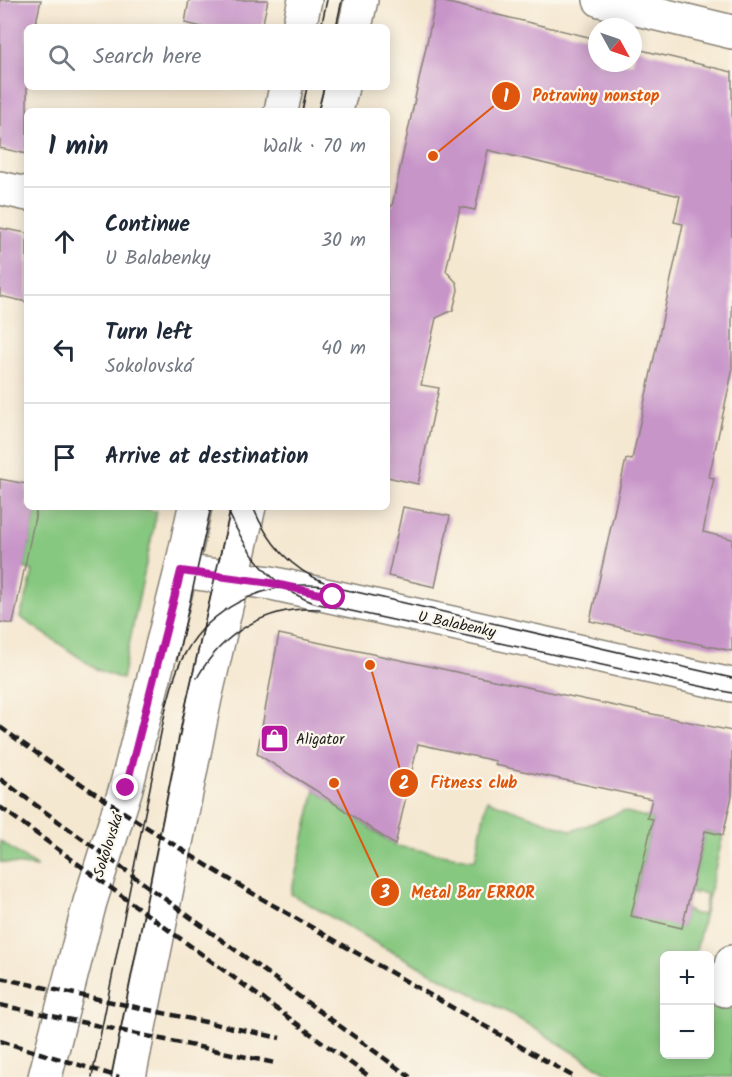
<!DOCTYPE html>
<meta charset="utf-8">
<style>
:root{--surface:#fff;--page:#f6f6f7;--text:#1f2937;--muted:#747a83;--line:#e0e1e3}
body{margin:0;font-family:Kalam,sans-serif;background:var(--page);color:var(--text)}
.controls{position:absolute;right:18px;bottom:18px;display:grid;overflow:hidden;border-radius:9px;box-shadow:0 3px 15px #0003}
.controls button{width:54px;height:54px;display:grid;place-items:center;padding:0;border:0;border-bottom:2px solid var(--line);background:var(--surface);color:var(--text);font:30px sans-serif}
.compass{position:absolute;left:588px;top:18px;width:54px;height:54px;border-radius:50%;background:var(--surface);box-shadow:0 3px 15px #0003;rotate:130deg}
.stop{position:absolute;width:18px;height:18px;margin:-14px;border:4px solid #b5179e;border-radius:50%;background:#fff}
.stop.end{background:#b5179e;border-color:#fff;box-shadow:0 2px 6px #0008}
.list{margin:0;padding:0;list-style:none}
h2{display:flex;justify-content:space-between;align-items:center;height:78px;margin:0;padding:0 24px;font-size:26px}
h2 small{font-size:20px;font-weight:400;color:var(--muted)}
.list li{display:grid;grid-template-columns:39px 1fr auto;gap:18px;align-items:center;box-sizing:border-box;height:108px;padding:0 24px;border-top:2px solid var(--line)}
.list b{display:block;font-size:22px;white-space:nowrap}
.list p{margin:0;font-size:20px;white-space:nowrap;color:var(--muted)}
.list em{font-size:20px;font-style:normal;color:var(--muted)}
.icon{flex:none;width:33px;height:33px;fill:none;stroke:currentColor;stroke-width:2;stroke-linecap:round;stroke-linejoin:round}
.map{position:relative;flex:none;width:732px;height:1077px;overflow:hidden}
.search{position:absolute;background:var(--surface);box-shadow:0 3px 15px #0003;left:24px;top:24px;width:366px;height:66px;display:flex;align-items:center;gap:15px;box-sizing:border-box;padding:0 21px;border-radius:9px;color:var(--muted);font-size:22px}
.panel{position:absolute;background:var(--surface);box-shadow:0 3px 15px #0003;left:24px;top:108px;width:366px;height:402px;border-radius:9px}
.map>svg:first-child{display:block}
.green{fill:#87c880;stroke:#52724e;stroke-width:1.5}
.building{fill:#c895c9}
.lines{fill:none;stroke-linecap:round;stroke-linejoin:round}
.street-casing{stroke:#888276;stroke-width:36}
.secondary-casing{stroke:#888276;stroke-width:36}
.street{stroke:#fff;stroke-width:33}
.secondary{stroke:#fff;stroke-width:33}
.tram{stroke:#1c1c1c;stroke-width:1.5}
.rail{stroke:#1c1c1c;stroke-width:4.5;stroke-dasharray:9 4.5;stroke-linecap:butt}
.route{stroke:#b5179e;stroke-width:8}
.labels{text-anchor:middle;stroke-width:4.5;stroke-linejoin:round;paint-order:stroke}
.street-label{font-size:15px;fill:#1c1c1c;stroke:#fbf7ec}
.poi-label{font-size:15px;fill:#1c1c1c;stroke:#fbf7ec;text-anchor:start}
.leader{fill:none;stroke:#de560d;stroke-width:2}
.callout-dot{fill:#de560d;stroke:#fbf7ec;stroke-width:2}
.mark-label{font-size:18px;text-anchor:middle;font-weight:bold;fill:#fff}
.callout-label{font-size:16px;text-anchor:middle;font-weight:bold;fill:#de560d;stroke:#fbf7ec;stroke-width:4.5;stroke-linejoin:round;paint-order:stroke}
</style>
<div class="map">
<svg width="732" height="1077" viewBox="0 0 732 1077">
<rect width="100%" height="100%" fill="#fbf7ec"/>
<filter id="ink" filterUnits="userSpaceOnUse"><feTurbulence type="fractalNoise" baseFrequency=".0167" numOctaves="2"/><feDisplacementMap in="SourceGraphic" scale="12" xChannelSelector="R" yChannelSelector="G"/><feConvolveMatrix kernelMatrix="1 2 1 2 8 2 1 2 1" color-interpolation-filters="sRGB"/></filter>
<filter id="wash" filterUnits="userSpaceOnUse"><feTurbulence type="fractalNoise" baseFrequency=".008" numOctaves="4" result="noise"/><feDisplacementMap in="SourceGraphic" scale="24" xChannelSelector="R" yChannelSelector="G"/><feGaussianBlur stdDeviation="1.35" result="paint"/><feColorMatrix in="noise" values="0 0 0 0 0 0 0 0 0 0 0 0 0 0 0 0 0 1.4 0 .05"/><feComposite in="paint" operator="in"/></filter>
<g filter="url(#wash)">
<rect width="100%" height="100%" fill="#f5e8d1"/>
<g class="green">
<polygon points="37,507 136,507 157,511 122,679 98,670 20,617 28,591 33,571 24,568"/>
<polygon points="315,790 396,846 475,860 487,800 572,831 623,811 653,819 631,916 682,927 686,910 691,911 691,913 703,915 707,894 696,892 695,894 690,893 705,831 723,835 695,955 664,956 664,1054 710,1054 710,1000 732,1005 732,1077 614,1077 511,1014 383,947 291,894"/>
<polygon points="0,841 37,867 0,862"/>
</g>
<g id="blocks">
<g class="building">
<polygon points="0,0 41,0 35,27 27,27 27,154 0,148"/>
<polygon points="189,0 268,0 262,27 202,27 185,23"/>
<polygon points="436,0 597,39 597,63 633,63 633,48 732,72 732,373 709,477 714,478 703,532 732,539 732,651 590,621 626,459 632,460 683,224 674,222 680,196 488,150 475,210 460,207 446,271 457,283 458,290 453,310 436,318 421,385 439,388 418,484 387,477 387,205 392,206"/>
<polygon points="0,228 27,233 27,302 0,296"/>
<polygon points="0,479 27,484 27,507 37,507 13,624 0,622"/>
<polygon points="403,507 450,516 435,587 388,576"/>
<polygon points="279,634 732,731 732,796 723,835 705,831 682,928 631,916 653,819 647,818 652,799 495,765 496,761 418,744 395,845 315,790 257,754"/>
</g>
</g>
</g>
<g filter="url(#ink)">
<use href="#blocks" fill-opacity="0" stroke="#888276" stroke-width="1.5"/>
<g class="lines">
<defs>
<g id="street">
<polyline points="600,0 732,32"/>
<polyline points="0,188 27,194"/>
<polyline points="181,571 271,583 732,685"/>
<polyline points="725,990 732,962"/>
</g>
<g id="secondary">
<polyline points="299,27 305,0"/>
<polyline points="355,27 361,0"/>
<polyline points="281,111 286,87"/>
<polyline points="336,111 342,87"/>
<polyline points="45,1077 90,902 126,788 181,571 195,507"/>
<polyline points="129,1077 205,698 249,507"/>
</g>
</defs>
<use href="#street" class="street-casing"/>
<use href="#secondary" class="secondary-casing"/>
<use href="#street" class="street"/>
<use href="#secondary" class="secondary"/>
<g class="tram">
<polyline points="321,27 327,0"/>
<polyline points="336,27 342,0"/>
<polyline points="302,111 307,87"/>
<polyline points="318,111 324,87"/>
<path d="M253 507C267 541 289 568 324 582"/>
<path d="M229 513C246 553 272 587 314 603L732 693"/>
<polyline points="177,660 211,507"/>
<path d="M197 678C223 632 267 606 320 609"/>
<path d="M167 704C172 686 176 668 186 652 210 609 263 583 311 585 325 585 339 589 352 591L732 678"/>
<polyline points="92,1077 168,698"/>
<polyline points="111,1077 183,717 231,507"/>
</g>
<g class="rail">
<path d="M0 727C83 787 169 843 257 896L574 1077"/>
<polyline points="0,779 410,1077"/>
<polyline points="0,807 370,1077"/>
<polyline points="0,978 280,1038"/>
<polyline points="0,1005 275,1063"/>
<polyline points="0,1041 119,1077"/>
</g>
</g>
</g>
<g class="lines" filter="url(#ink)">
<polyline class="route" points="126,788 181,571 271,583 333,597"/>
</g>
<defs>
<symbol id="shop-square" viewBox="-11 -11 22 22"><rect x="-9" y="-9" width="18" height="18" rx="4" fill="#b5179e" stroke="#fbf7ec"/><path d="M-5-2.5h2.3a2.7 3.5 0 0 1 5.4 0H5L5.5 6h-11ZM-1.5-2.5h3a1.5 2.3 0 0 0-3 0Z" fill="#fff"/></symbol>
</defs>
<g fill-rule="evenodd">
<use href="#shop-square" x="258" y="722" width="33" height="33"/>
</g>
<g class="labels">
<g class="street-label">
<text transform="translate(457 624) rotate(12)" y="5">U Balabenky</text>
<text transform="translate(108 845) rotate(-72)" y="5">Sokolovská</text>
</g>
<g class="poi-label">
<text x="296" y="744">Aligator</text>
</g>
</g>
<path class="leader" d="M433 156L506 96M370 665L404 783M334 783L385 892"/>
<g class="callout-dot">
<circle cx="433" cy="156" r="6"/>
<circle cx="370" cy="665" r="6"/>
<circle cx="334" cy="783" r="6"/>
<circle cx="506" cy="96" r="15"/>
<circle cx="404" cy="783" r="15"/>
<circle cx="385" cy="892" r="15"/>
</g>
<g class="mark-label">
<text x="506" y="102">1</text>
<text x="404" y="789">2</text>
<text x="385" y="898">3</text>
</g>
<g class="callout-label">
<text x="596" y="101">Potraviny nonstop</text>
<text x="474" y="788">Fitness club</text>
<text x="473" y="898">Metal Bar ERROR</text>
</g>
</svg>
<div class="controls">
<button>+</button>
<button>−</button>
</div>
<svg class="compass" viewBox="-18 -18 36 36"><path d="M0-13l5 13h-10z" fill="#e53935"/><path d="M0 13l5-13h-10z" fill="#747a83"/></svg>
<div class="stop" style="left:333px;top:597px"></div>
<div class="stop end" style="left:126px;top:788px"></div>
<div class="search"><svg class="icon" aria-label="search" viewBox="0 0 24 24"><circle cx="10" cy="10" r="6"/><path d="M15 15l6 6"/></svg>Search here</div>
<section class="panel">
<h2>1 min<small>Walk · 70 m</small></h2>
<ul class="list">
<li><svg class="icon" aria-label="ahead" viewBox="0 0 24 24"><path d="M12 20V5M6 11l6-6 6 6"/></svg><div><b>Continue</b><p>U Balabenky</p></div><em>30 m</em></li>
<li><svg class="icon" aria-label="left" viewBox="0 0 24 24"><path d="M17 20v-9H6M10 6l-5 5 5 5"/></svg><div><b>Turn left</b><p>Sokolovská</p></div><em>40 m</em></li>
<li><svg class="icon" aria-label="arrive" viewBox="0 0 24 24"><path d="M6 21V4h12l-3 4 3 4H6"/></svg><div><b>Arrive at destination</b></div></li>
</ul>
</section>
</div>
